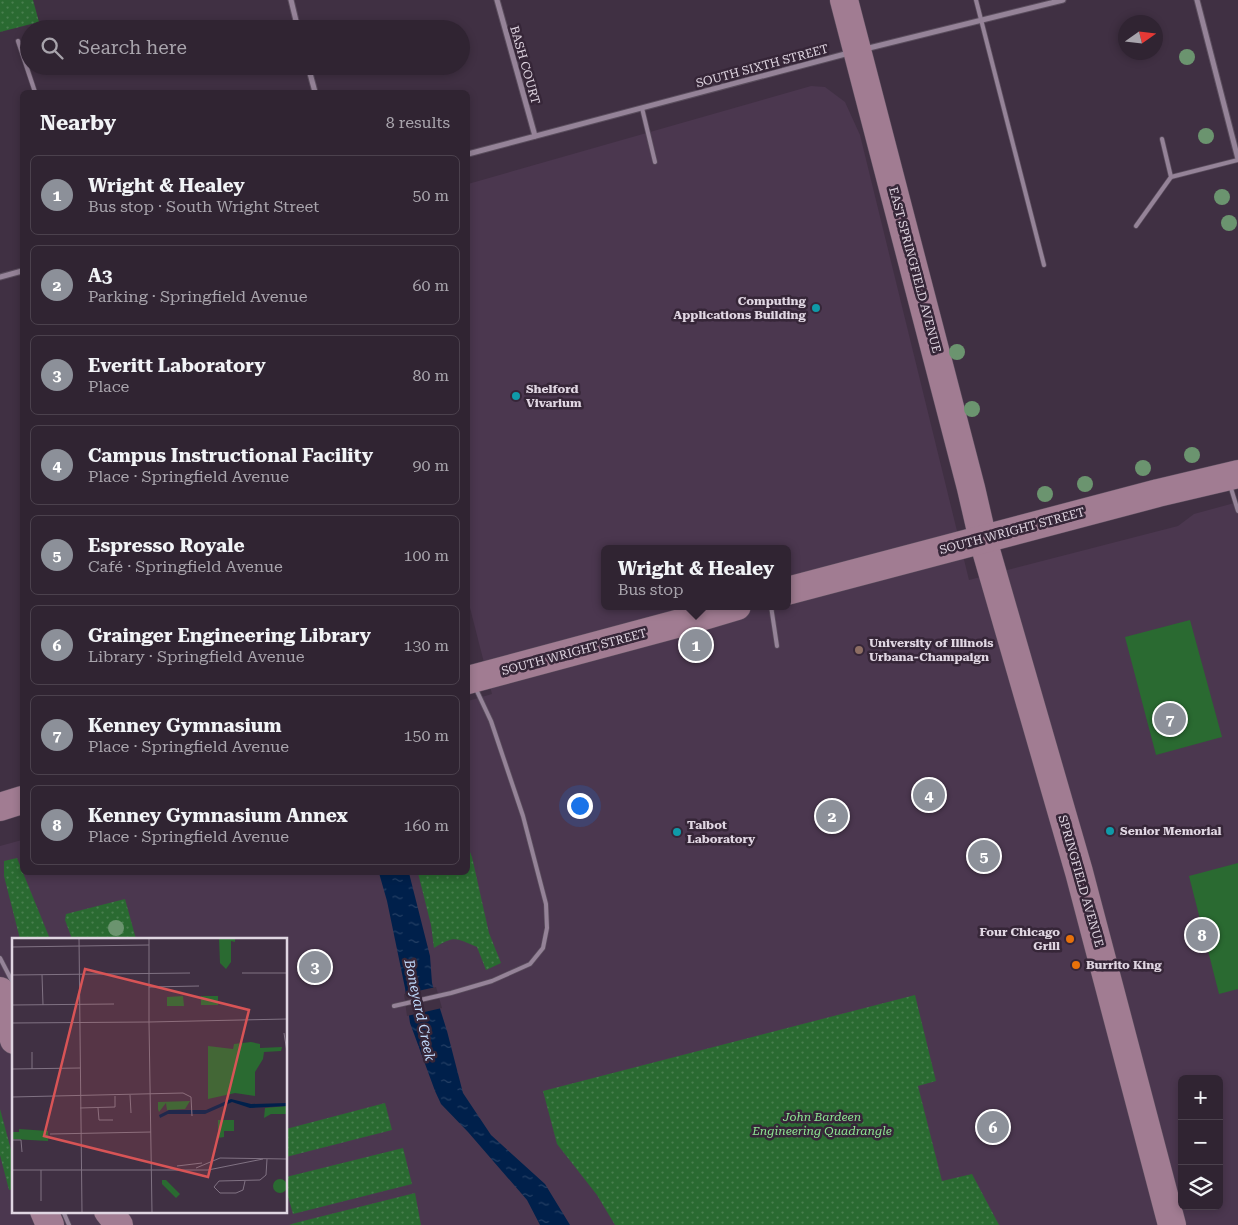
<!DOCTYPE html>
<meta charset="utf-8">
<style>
:root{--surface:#302432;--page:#382c3a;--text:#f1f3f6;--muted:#a8a4ac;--line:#4b414d;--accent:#8c9099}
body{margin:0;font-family:"Roboto Serif",serif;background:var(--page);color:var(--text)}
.controls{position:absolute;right:15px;bottom:15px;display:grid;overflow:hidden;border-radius:8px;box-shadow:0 2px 8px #0003}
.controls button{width:45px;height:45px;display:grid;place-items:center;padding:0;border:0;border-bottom:1px solid var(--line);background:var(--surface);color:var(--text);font:25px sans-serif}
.compass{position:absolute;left:1118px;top:15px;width:45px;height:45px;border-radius:50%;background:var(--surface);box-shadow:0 2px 8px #0003;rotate:76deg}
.you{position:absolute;left:579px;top:805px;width:18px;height:18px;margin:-12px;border:4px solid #fff;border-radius:50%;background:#1a73e8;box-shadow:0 0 0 8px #1a73e833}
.badge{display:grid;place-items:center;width:32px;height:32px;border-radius:50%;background:var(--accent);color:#fff;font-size:16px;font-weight:700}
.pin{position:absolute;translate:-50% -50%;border:2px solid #fff;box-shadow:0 1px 5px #0006}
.popup{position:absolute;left:601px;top:545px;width:190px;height:65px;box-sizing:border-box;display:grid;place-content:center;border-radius:8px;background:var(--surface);filter:drop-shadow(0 1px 4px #0005);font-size:16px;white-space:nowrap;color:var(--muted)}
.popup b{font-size:19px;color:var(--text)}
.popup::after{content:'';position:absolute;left:50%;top:100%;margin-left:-10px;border:10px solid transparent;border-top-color:var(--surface)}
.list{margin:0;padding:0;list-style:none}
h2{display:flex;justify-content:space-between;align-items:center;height:65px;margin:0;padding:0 20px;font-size:21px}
h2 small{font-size:16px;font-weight:400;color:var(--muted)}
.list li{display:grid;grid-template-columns:32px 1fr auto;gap:15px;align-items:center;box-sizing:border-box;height:80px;margin:0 10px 10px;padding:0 10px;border:1px solid var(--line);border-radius:8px}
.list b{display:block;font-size:19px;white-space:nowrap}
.list p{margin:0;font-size:16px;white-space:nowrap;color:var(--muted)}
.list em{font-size:16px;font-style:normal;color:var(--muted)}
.icon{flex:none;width:28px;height:28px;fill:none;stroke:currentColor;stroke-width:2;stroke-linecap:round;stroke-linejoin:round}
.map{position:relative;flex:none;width:1238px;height:1225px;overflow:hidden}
.search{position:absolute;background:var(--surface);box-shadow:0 2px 8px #0003;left:20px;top:20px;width:450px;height:55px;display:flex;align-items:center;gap:12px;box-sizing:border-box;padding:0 18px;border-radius:28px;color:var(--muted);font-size:19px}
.panel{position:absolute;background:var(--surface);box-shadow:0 2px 8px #0003;left:20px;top:90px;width:450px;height:785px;border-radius:8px}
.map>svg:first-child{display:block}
.built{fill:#4b374f;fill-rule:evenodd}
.green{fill:url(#green-dots)}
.pitch{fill:#2a6a31}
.water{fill:url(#water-ripples)}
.pier{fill:#403043}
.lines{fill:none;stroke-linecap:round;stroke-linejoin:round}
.lane-casing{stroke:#5a4d5d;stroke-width:5.5}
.street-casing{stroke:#5a4d5d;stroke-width:7}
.secondary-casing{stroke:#5a4d5d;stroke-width:29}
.lane{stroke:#958398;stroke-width:4}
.street{stroke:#958398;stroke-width:5}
.secondary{stroke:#a17c92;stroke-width:28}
.tree{fill:#6b946f}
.culture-dot{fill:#0f9aa8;stroke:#362638;stroke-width:2}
.education-dot{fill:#8d6e63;stroke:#362638;stroke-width:2}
.food-dot{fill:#e8710a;stroke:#362638;stroke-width:2}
.labels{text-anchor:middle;stroke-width:5;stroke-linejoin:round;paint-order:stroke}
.street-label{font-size:12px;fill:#e0d6e2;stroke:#362638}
.poi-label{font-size:12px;font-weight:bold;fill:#e0d6e2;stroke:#362638;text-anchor:start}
.park-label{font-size:12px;font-style:italic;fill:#8ee693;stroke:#362638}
.water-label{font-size:14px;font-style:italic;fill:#c1dbfe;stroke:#362638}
.inset-road{fill:none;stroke:#807283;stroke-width:1}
.view{fill:#d85456;fill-opacity:0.15;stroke:#d85456;stroke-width:2.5}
.inset-edge{fill:none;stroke:#e0d6e2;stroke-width:2.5}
</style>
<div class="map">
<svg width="1238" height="1225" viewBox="0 0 1238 1225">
<defs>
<pattern id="green-dots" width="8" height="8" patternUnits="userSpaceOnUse" patternTransform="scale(1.25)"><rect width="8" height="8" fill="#2a6a31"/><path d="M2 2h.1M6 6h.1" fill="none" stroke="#497f4f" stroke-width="1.8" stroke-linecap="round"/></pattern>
<pattern id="water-ripples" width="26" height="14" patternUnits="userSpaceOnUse" patternTransform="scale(1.25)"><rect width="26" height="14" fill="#00204b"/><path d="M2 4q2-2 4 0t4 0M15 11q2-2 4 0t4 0" fill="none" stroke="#254065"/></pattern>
</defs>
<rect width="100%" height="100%" fill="#403043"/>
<path class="built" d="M811 86 825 87 845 102 860 135 969 580 1178 526 1194 514 1238 502V1225H0V846L22 840V872H468V701L492 694 468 600V184ZM605 549H787V606H605ZM14 939H286V1211H14ZM1182 1079H1219V1206H1182Z"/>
<g class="green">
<polygon points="0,0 33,0 39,22 0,32"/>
<path d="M468 847 472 857 489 933 501 963 486 970 477 947C455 938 455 935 434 948L431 925 418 873 468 872Z"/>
<polygon points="17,858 50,939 20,939 4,876 4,861"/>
<polygon points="125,899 136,939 72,939 65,920 66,914"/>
<polygon points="915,995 936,1081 918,1086 942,1181 972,1174 999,1225 615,1225 597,1195 557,1144 543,1091"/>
<polygon points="385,1103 392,1130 286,1157 286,1129"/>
<polygon points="0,1109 14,1161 14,1189 9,1190 0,1155"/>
<polygon points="403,1148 412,1184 293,1214 286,1189 286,1177"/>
<polygon points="415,1193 421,1225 289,1225 295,1223"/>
</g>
<g class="pitch">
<polygon points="1190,620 1222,737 1156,755 1125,637"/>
<polygon points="1238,863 1238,989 1219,994 1189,876"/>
</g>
<polygon class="water" points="379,873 409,873 430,956 432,983 447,1031 463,1093 491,1135 545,1184 570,1225 540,1225 527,1200 468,1132 441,1104 435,1091 410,1023 405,988 387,901"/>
<polygon class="pier" points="436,987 442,1008 407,1016 404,994"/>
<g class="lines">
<defs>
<g id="lane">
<polyline points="976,0 1044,265"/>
<polyline points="18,41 35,92"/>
<polyline points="642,108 655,162"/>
<polyline points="1171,177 1238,160"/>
<polyline points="1136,226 1171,177 1162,139"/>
<polyline points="1230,485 1238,511"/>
<polyline points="771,606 777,646"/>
<polyline points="0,958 14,985"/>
<polyline points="394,1006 451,993 492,981 530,964 543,948 547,928 546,904 523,816 491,721 475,687"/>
<polyline points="63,1211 69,1225"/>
</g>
<g id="street">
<polyline points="291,0 298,29"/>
<polyline points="497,0 535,136"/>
<polyline points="1197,0 1238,159"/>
<polyline points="865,49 1063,0"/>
<polyline points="308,66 315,92"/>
<polyline points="468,154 849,53"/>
<polyline points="0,277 22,271"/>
</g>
<g id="secondary">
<polyline points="844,0 971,488 983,540 1079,872 1172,1225"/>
<polyline points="787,591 1158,493 1238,474"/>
<polyline points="468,680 680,623 737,606"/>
<polyline points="0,807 22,800"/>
<polyline points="0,991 14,1040"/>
<polyline points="44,1211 50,1225"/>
<polyline points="108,1211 119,1225"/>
</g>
</defs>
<use href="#lane" class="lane-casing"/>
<use href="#street" class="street-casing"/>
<use href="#secondary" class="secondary-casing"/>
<use href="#lane" class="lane"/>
<use href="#street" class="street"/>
<use href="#secondary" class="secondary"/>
</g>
<g class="tree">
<circle cx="1187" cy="57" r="8"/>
<circle cx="1206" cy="136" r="8"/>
<circle cx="1222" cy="197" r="8"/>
<circle cx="1229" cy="223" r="8"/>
<circle cx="957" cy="352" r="8"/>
<circle cx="972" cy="409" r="8"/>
<circle cx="1192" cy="455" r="8"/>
<circle cx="1143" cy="468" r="8"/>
<circle cx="1085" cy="484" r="8"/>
<circle cx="1045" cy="494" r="8"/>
<circle cx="116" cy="928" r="8"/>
</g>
<g class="culture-dot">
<circle cx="816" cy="308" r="5"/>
<circle cx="516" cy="396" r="5"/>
<circle cx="1110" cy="831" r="5"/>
<circle cx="677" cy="832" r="5"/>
</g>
<circle class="education-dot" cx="859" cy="650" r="5"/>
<g class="food-dot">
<circle cx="1070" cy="939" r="5"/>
<circle cx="1076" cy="965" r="5"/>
</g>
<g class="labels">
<g class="street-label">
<text transform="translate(525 65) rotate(74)" y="4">BASH COURT</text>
<text transform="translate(762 66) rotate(-15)" y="4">SOUTH SIXTH STREET</text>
<text transform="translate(915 270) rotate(75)" y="4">EAST SPRINGFIELD AVENUE</text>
<text transform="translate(1012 531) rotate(-15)" y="4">SOUTH WRIGHT STREET</text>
<text transform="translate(574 652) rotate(-15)" y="4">SOUTH WRIGHT STREET</text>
<text transform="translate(1081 881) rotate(74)" y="4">SPRINGFIELD AVENUE</text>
</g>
<g class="poi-label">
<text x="806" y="305" text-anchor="end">Computing<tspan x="806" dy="14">Applications Building</tspan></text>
<text x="526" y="393">Shelford<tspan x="526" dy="14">Vivarium</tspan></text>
<text x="869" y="647">University of Illinois<tspan x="869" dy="14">Urbana-Champaign</tspan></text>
<text x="687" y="829">Talbot<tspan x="687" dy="14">Laboratory</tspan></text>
<text x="1120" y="835">Senior Memorial</text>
<text x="1060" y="936" text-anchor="end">Four Chicago<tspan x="1060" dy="14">Grill</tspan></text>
<text x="1086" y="969">Burrito King</text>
</g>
<g class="park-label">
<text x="822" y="1121">John Bardeen<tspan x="822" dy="14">Engineering Quadrangle</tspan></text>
</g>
<g class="water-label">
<text transform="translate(420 1010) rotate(78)" y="5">Boneyard Creek</text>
</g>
</g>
<g transform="translate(12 938)">
<rect width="275" height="275" fill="#403043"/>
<path d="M207 0H223V4L219 3V24L214 31 208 25ZM239 104 248 106V110L270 109 269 113 252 114 251 121 243 134V158L223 155 196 161V108L221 111 222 106ZM178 163 173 171 155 172 154 165 147 174 146 171V164ZM275 168V176H259L252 180 253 170ZM206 182H222V193H212V199L206 200ZM7 191 36 193V203L0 201V194H7ZM261 248a7 7 0 1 1 14 0a7 7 0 1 1-14 0ZM150 242H154L168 256 164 260 150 246Z" fill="#2a6a31"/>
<path d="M171 58 172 68H155V59ZM189 58H206V67H189Z" fill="#2a6a31"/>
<path d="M219 161 239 166 275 165V168L238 170 220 164 193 176H156L148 180 147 177 157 172H194Z" fill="#00204b"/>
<path class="inset-road" d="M67 0 70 275M0 9 137 7M230 35H275M0 37 178 35M30 37 31 67M137 49 187 48M0 67 102 66M0 85 137 84V0M272 95 275 114M20 114V131M0 131 68 130M118 157 119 175M0 159 171 155 179 159 180 178M68 170 103 169V158M86 170 87 182H101M38 196 139 194M0 202H9L10 214M165 228 190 225M184 230 208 220 275 221M0 232H196L251 221M29 232V263M233 243 231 252 224 255H208L202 249 207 243 248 242 254 237 255 221M140 275 137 84 275 81"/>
<path class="view" d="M73 31 237 72 196 239 32 198Z"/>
<rect width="275" height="275" class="inset-edge"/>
</g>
</svg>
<div class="controls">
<button>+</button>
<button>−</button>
<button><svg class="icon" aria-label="layers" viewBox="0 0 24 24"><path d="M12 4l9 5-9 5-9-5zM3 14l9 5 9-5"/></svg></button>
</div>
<svg class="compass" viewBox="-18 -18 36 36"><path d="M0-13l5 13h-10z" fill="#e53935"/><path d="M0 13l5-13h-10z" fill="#a8a4ac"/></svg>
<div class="you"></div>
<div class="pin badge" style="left:696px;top:645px">1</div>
<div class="popup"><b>Wright &amp; Healey</b>Bus stop</div>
<div class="pin badge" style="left:832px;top:816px">2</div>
<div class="pin badge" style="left:315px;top:967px">3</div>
<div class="pin badge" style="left:929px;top:795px">4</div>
<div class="pin badge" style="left:984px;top:856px">5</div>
<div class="pin badge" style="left:993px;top:1127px">6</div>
<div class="pin badge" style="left:1170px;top:719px">7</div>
<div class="pin badge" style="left:1202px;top:935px">8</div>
<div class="search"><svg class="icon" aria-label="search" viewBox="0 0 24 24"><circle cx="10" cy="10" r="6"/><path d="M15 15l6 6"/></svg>Search here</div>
<section class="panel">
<h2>Nearby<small>8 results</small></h2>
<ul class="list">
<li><span class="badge">1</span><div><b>Wright &amp; Healey</b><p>Bus stop · South Wright Street</p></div><em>50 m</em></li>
<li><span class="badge">2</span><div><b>A3</b><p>Parking · Springfield Avenue</p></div><em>60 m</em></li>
<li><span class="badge">3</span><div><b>Everitt Laboratory</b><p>Place</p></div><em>80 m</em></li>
<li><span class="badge">4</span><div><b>Campus Instructional Facility</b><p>Place · Springfield Avenue</p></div><em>90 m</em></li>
<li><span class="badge">5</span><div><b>Espresso Royale</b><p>Café · Springfield Avenue</p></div><em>100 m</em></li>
<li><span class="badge">6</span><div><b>Grainger Engineering Library</b><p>Library · Springfield Avenue</p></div><em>130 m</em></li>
<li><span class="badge">7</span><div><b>Kenney Gymnasium</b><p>Place · Springfield Avenue</p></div><em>150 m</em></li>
<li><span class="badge">8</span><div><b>Kenney Gymnasium Annex</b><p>Place · Springfield Avenue</p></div><em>160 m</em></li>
</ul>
</section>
</div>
